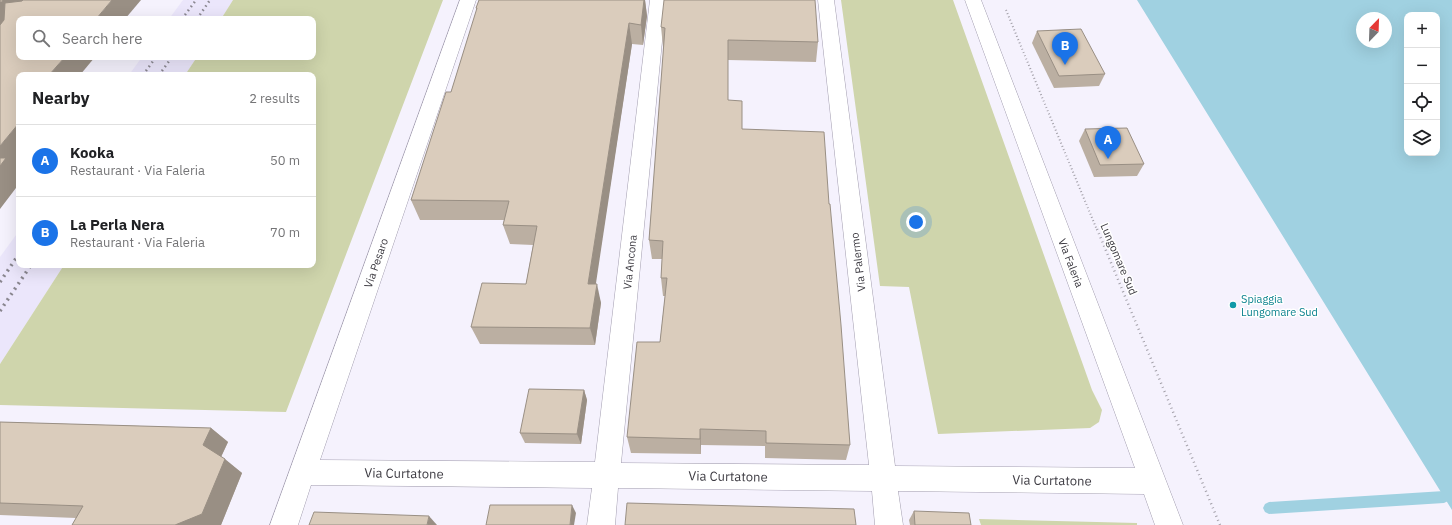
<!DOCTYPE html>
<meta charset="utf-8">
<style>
:root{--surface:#fff;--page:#f6f6f6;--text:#202124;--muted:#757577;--line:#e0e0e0;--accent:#1a73e8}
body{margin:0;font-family:"IBM Plex Sans",sans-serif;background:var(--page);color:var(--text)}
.controls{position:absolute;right:12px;top:12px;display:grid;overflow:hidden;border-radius:8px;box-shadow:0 4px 16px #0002}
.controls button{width:36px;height:36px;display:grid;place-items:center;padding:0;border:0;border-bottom:1px solid var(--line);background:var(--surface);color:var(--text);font:20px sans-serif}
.compass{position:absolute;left:1356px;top:12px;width:36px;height:36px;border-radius:50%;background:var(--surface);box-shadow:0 4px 16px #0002;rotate:23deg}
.you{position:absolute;left:916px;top:222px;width:14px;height:14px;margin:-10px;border:3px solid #fff;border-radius:50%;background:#1a73e8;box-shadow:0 0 0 6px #1a73e833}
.badge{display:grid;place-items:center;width:26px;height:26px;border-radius:50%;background:var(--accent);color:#fff;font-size:13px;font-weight:700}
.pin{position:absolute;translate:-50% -33px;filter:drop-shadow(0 1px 2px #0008)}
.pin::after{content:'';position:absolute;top:21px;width:14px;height:12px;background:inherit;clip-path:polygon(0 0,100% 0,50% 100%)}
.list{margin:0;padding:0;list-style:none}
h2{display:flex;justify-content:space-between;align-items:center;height:52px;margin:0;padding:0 16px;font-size:17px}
h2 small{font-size:13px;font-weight:400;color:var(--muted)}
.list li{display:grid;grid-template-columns:26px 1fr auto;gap:12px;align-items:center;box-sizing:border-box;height:72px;padding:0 16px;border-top:1px solid var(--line)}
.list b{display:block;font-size:15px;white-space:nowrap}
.list p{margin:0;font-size:13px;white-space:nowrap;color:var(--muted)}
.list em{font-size:13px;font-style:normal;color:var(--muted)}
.icon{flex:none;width:22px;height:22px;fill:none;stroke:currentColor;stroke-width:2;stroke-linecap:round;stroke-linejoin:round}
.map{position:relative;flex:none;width:1452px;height:525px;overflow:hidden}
.search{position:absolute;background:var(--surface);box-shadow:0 4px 16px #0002;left:16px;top:16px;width:300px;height:44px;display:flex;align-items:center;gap:10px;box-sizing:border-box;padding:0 14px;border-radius:8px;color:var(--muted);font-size:15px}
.panel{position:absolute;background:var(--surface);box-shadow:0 4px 16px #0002;left:16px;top:72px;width:300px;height:196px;border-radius:8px}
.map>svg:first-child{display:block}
.built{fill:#ebe6fb}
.green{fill:#cfd5ac}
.water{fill:#a0d1e1;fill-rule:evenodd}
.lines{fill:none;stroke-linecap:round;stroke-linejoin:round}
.stream{fill:#a0d1e1;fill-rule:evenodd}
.minor-casing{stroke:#a29daf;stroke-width:1}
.path-far1{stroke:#a6a3ac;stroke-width:2;stroke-dasharray:1 2.5;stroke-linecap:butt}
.path{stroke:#a6a3ac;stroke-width:2.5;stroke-dasharray:1 3.5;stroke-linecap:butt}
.minor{fill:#fff;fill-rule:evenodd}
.rail-far1{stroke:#89868f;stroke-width:2.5;stroke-dasharray:1.5 3.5;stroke-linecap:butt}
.rail{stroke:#89868f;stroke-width:3.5;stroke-dasharray:2 4.5;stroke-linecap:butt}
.wall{fill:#bbafa2}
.shaded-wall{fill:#998f84}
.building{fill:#daccbc;stroke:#998f84}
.culture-dot{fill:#0f9aa8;stroke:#fff;stroke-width:1.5}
.labels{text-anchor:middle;stroke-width:3;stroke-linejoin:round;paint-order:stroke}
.street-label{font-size:11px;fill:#3d3b42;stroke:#fff}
.culture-label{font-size:11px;fill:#0d838f;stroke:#fff;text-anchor:start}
.near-street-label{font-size:13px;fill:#3d3b42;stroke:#fff}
</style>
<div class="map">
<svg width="1452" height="525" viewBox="0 0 1452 525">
<rect width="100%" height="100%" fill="#f5f2fd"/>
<g class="built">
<polygon points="183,0 233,0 221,19 169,19"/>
<polygon points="142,57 197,57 185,75 129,75"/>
<polygon points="19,231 19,265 64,265 0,364 0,257"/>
</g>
<g class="green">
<polygon points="233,0 443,0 286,412 0,405 0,364 64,265 313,265 313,75 185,75 197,57 313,57 313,19 221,19"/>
<polygon points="841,0 953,0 1092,390 1102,410 1099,422 1090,428 938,434 909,287 880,286"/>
<polygon points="979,519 1137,523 1137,525 981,525"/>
</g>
<path class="water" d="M1137 0H1452V510ZM1407 15H1437V153H1407ZM1362 18H1386V42H1362Z"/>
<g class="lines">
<polygon class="stream" points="1444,491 1448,493 1450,497 1448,501 1444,503 1269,514 1265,512 1263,508 1265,504 1269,502"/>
<defs>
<polygon id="minor" points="460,0 476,0 320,460 595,462 650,0 666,0 621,463 869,465 818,0 834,0 895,466 1135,468 965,0 981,0 1183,525 1155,525 1144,494 898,491 903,525 875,525 872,491 618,488 615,525 587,525 592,488 311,485 298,525 270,525"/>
</defs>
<use href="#minor" class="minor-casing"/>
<polyline class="path-far1" points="1006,10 1097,230"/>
<polyline class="path" points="1097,229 1220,525"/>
<use href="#minor" class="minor"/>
<g class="rail-far1">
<polyline points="182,19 196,0"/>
<polyline points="197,19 210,0"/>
<polyline points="143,75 156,57"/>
<polyline points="159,75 172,57"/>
</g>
<g class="rail">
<polyline points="0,282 19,254"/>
<polyline points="0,311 31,265"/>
</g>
</g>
<g class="wall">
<polygon points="479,0 645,0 647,16 643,45 632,44 595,284 601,303 595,345 480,344 471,327 526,284 533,245 510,244 503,225 504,220 420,220 411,200 451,92 477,10 476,8"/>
<polygon points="661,27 818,42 816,62 728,60 728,100 742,129 829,204 850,445 846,460 765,458 765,446 701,445 701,454 631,453 627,437 660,342 665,296 663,296 661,278 662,259 652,259 649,240 664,47 663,47"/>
<polygon points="1037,31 1105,74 1099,86 1054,88 1032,43"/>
<polygon points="1085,129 1144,164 1137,176 1094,177 1079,141"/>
<polygon points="584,390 587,400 581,444 525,443 520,433"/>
<polygon points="0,422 211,428 228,442 221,457 242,473 221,525 72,525 76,518 0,515"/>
<polygon points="914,511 971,525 910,525 909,520"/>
</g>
<g class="shaded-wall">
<polygon points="3,0 32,0 0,36 0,2"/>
<polygon points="112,0 141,0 125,19 96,19"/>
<polygon points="644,0 645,0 647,16 643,45 641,25"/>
<polygon points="629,23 632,44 593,303 588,284"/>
<polygon points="65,57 95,57 80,75 49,75"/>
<polygon points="19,123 19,164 16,168 19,172 19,184 0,209 0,146"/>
<polygon points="597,284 601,303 595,345 590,328"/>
<polygon points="584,390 587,400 581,444 577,434"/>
<polygon points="211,428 228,442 220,459 203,445"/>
<polygon points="700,429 701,445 701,454 700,439"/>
<polygon points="225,459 242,473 221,525 175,525"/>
<polygon points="572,505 576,513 574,525 570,525"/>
<polygon points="429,516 437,525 427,525"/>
</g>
<g class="building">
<polygon points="0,0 3,0 2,2 0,2"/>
<polygon points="23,0 112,0 96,19 19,19 19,57 65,57 49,75 19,75 19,123 0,146 0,25 4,20 5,3 22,1"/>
<polygon points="479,0 644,0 641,25 629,23 588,284 597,284 590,328 471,327 482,283 526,284 537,226 503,225 509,201 411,200 446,92 451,92 477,8 476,8"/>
<polygon points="664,0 815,0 818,42 728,40 728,100 742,101 742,129 824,132 829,204 830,204 841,325 850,445 766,443 766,431 700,429 700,439 627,437 637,342 660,342 667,278 661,278 663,241 649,240 665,28 661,27"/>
<polygon points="1081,29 1105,74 1059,76 1037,31"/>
<polygon points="1127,128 1144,164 1100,165 1085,129"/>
<polygon points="0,158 6,158 0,166"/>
<polygon points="529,389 584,390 577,434 520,433"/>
<polygon points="0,422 211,428 203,445 225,459 202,514 175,525 72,525 83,506 0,503"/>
<polygon points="627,503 854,509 856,525 625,525"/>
<polygon points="490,505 572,505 570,525 486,525"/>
<polygon points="914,511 969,513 971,525 915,525"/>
<polygon points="314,512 429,516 427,525 309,525"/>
</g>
<circle class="culture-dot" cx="1233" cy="305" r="4"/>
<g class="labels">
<g class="street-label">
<text transform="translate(1119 259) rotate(67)" y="4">Lungomare Sud</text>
<text transform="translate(630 262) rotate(-84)" y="4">Via Ancona</text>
<text transform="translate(858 262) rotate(-97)" y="4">Via Palermo</text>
<text transform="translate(376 263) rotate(-71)" y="4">Via Pesaro</text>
<text transform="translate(1071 263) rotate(69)" y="4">Via Faleria</text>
</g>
<g class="culture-label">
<text x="1241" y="303">Spiaggia<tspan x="1241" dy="13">Lungomare Sud</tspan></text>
</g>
<g class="near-street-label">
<text transform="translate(404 473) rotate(1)" y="5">Via Curtatone</text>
<text transform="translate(728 476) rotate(1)" y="5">Via Curtatone</text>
<text transform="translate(1052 480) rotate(1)" y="5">Via Curtatone</text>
</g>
</g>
</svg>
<div class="controls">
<button>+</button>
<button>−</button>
<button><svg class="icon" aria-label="locate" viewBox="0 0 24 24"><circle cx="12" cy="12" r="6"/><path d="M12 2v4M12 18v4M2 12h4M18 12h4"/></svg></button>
<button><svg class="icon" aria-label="layers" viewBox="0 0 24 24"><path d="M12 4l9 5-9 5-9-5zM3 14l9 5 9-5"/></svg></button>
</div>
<svg class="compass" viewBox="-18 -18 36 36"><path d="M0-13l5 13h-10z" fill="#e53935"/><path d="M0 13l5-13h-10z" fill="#757577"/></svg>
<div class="you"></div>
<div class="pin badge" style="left:1108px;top:159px">A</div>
<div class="pin badge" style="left:1065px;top:65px">B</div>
<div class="search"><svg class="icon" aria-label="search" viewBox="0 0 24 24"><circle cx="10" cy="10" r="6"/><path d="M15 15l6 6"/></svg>Search here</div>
<section class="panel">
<h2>Nearby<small>2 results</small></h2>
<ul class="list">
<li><span class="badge">A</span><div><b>Kooka</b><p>Restaurant · Via Faleria</p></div><em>50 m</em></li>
<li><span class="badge">B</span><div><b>La Perla Nera</b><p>Restaurant · Via Faleria</p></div><em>70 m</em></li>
</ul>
</section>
</div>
